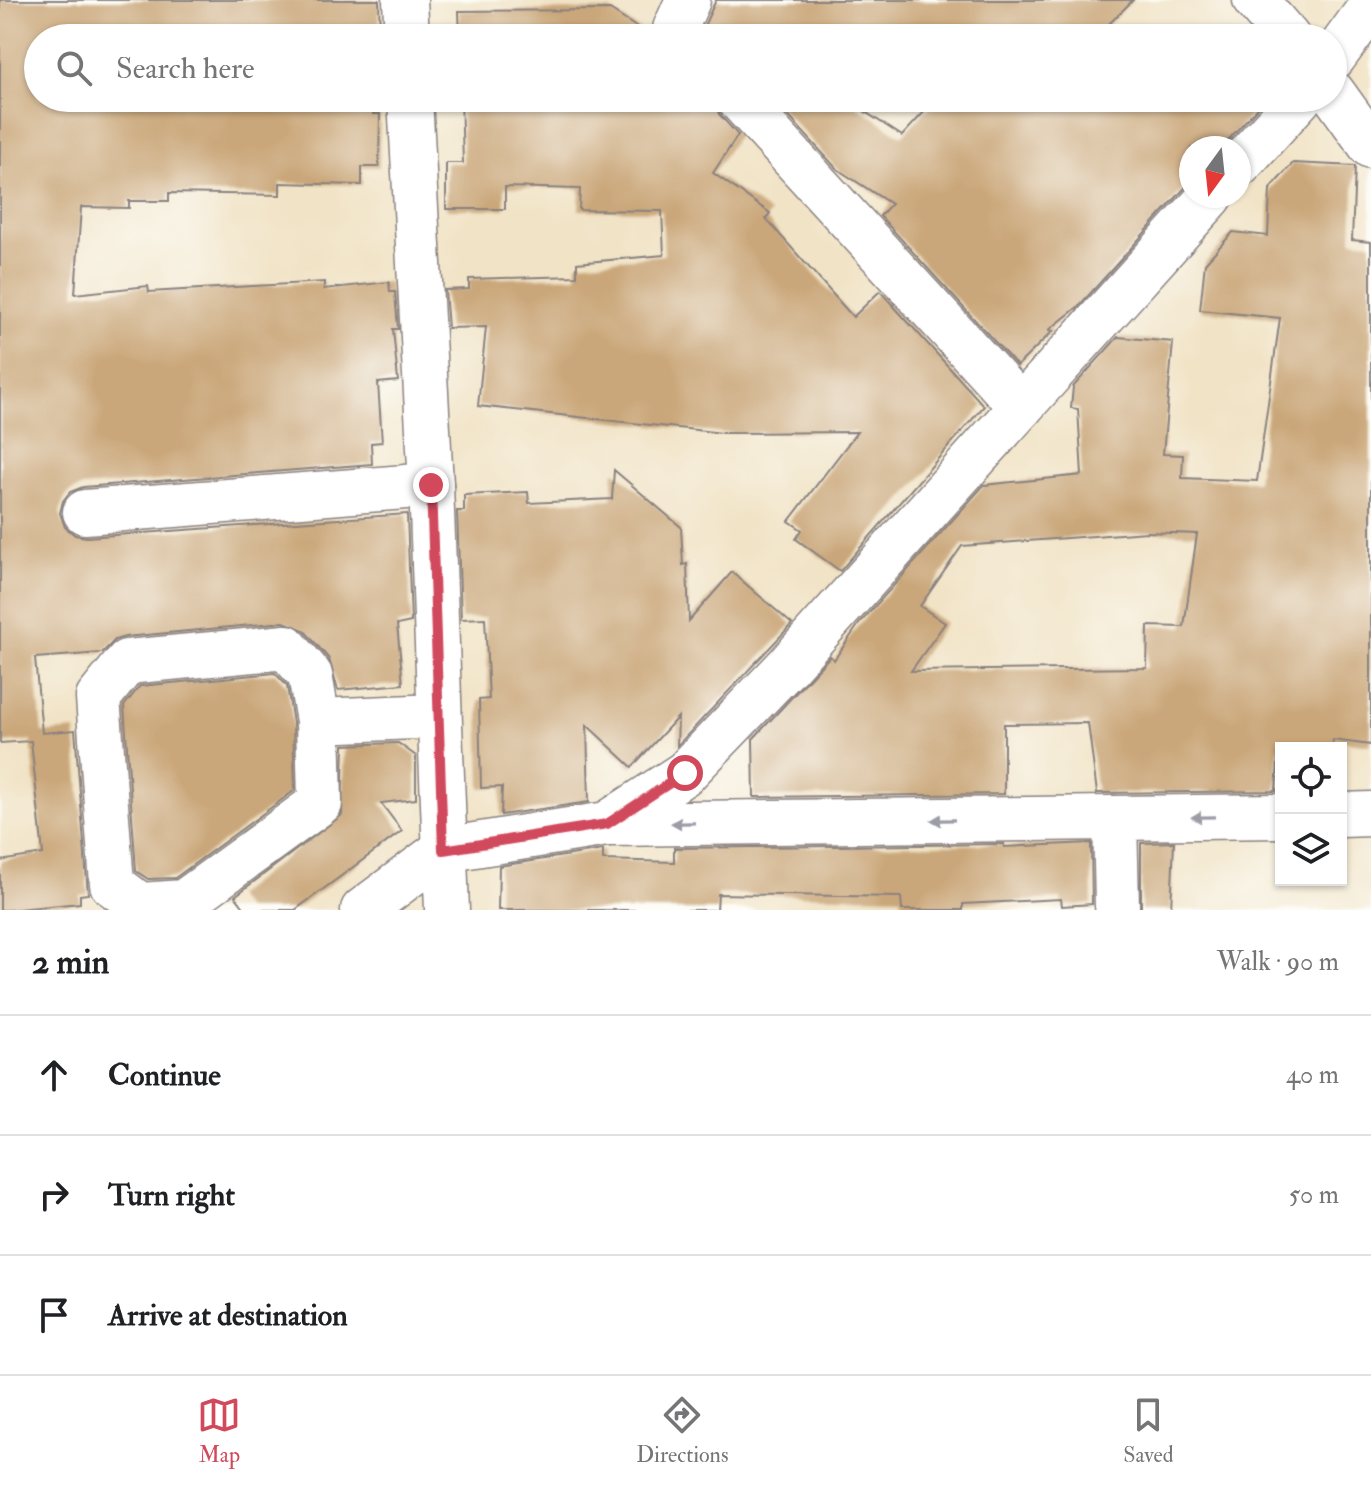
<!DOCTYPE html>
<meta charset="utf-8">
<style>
:root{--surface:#fff;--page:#f6f6f6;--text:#202124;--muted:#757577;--line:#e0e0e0;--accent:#d1495b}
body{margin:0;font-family:"IM FELL Double Pica",serif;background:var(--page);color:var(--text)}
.controls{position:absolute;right:24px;bottom:24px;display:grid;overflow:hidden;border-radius:0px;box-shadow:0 2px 6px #0004}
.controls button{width:72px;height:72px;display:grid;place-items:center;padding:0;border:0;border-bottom:2px solid var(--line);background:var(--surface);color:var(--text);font:40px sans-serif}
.compass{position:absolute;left:1179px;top:136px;width:72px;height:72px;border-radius:50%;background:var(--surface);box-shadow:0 2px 6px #0004;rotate:195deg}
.stop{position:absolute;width:24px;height:24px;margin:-18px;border:6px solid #d1495b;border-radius:50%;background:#fff}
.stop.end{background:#d1495b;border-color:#fff;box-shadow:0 2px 8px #0008}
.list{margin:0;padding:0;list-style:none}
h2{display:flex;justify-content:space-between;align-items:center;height:104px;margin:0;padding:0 32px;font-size:34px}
h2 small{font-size:26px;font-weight:400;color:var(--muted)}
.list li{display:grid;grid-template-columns:52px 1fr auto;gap:24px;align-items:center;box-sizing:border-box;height:120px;padding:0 32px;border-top:2px solid var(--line)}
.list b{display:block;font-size:30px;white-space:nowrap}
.list em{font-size:26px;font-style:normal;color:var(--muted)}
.icon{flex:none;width:44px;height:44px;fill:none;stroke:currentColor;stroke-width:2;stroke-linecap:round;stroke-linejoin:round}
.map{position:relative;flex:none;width:1371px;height:910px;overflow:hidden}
.search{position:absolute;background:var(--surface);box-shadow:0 2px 6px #0004;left:24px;right:24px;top:24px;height:88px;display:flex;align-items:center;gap:20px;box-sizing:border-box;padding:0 28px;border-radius:44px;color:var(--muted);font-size:30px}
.sheet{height:464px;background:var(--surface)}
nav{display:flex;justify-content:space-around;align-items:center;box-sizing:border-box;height:112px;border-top:2px solid var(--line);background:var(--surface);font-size:22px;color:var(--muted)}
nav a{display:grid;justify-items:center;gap:4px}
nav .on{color:var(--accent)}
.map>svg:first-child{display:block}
.building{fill:#caa77a;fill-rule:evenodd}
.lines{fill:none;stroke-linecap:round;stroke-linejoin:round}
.minor-casing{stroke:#8a8280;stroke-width:47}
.minor{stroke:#fff;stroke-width:44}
.oneway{fill:#9c9ca7}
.route{stroke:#d1495b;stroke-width:10}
</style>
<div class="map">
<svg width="1371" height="910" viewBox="0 0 1371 910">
<rect width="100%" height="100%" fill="#fdfcf7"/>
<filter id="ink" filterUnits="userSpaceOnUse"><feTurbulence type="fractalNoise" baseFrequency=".0125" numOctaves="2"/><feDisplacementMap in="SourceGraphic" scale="16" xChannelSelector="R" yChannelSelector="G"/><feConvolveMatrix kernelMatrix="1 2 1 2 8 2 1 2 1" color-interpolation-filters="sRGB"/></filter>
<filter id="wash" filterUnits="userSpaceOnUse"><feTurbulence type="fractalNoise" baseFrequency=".006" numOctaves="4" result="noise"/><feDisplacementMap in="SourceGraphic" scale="32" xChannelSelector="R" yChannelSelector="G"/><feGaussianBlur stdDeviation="1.8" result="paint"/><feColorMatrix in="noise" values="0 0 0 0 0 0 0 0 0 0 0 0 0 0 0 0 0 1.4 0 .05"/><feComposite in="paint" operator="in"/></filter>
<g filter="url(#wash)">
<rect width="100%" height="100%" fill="#f1e3c6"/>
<g id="blocks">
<g class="building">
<polygon points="0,0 379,0 380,38 38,38 38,98 373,98 373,114 380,114 379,167 362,167 362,185 280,183 280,195 169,193 169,201 129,201 129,208 81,207 75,294 148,286 149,292 324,282 324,289 389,282 390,292 395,292 398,329 393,329 398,381 378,383 382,442 371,443 372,464 83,487 70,492 63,501 60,513 65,527 75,535 87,537 407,514 411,622 397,625 403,684 338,690 329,659 304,630 284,622 125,637 115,640 102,653 35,658 42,733 75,730 88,894 80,895 80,903 8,910 0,910 0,861 43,854 31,741 0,743"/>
<polygon points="716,0 1133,0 1095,38 707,38 704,26"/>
<polygon points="610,10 650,36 460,38 459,11"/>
<polygon points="461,98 714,98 719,114 738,135 713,173 770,213 766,219 853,317 880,291 984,406 840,571 796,539 802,530 789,521 857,432 723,433 478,406 486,327 448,328 445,290 469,289 469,279 577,276 577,263 664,255 662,211 579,210 580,189 505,187 505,209 446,209 446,163 463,163"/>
<polygon points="772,98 844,98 902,136 925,111 947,98 1266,98 1221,148 1191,148 1191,181 1079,306 1049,330 1053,331 1017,366 880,216 891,204 837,169"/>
<path d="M1293 163 1355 166 1352 240 1371 242V745L1333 740 1332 748H1279L1276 791 1097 793 1088 723 1004 724V794L754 797 753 739 830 656 834 660 859 624 984 485 1082 475 1078 409 1071 408 1073 387 1118 337 1173 342 1163 454 1183 455 1182 478 1257 481 1280 318 1200 310 1205 263 1233 232 1268 236 1270 189ZM1147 532 1197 534 1184 627 1148 626 1147 668 911 671 945 623 920 606 962 546Z"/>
<polygon points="614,470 681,527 683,565 687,564 689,621 732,572 792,624 677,746 678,717 632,767 587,725 589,802 501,815 502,787 481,788 479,700 489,699 485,618 461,619 457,511 464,511 464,495 528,492 529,503 612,499"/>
<polygon points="275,673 287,686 293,723 295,790 175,878 148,879 136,871 124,706 140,686"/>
<polygon points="398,743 416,756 416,799 381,803 402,831 295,910 246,910 235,896 342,815 344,745"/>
<polygon points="1174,842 1171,910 1141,910 1141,843"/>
<polygon points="1091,843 1092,904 1062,906 1061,899 963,904 963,910 902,910 901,897 718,894 717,910 498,910 499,866 603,850 603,860 674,862 674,848 1004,844 1004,847"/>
</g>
</g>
</g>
<g filter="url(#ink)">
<use href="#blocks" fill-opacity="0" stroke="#8a8280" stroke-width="2"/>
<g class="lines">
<defs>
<g id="minor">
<polyline points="405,0 407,38"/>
<polyline points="1255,0 1288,38"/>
<polyline points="683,38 675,29 688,0"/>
<polyline points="1333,58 1371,6"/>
<polyline points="1333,93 1371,146"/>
<polyline points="410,98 431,485 447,910"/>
<polyline points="738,98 1021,407"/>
<polyline points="1239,165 1300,98"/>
<polyline points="85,512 431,485"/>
<polygon points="286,647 310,675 318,721 320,803 184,902 140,905 112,884 98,698 127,662"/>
<polyline points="318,721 438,716"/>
<polyline points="1341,815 1371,814"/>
<polyline points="1115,818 1117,906"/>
<polyline points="607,824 1281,816"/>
<polyline points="363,910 443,850 607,824 685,773 785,669 1211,196"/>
</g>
</defs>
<use href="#minor" class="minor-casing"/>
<use href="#minor" class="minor"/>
</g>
<defs><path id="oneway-solid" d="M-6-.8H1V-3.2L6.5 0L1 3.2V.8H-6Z" transform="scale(2)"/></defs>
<g class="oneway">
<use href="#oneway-solid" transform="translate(1203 817) rotate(179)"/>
<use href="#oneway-solid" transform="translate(943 820) rotate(179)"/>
<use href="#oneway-solid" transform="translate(683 823) rotate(179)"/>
</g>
</g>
<g class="lines" filter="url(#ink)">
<polyline class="route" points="431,485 443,850 607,824 685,773"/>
</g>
</svg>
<div class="controls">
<button><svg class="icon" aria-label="locate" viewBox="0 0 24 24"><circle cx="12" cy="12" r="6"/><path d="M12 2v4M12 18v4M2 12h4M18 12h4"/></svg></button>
<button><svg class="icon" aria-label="layers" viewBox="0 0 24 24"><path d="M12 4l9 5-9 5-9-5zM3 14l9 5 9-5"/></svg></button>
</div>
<svg class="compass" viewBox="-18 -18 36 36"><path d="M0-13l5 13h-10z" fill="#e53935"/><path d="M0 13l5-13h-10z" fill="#757577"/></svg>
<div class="stop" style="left:685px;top:773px"></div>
<div class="stop end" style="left:431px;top:485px"></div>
<div class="search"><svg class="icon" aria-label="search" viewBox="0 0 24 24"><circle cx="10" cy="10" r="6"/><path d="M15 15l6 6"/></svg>Search here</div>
</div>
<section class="sheet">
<h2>2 min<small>Walk · 90 m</small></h2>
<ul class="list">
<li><svg class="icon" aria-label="ahead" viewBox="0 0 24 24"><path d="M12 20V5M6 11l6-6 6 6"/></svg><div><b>Continue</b></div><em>40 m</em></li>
<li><svg class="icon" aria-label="right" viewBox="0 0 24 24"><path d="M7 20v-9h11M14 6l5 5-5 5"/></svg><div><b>Turn right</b></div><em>50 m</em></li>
<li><svg class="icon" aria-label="arrive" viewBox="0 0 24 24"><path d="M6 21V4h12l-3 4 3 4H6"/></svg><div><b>Arrive at destination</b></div></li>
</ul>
</section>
<nav>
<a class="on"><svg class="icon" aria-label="map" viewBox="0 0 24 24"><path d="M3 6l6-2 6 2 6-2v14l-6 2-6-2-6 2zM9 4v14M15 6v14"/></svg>Map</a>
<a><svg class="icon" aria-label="directions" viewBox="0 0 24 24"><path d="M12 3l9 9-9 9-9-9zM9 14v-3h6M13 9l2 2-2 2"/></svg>Directions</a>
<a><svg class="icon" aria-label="saved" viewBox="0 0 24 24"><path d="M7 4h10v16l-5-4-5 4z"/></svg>Saved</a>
</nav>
